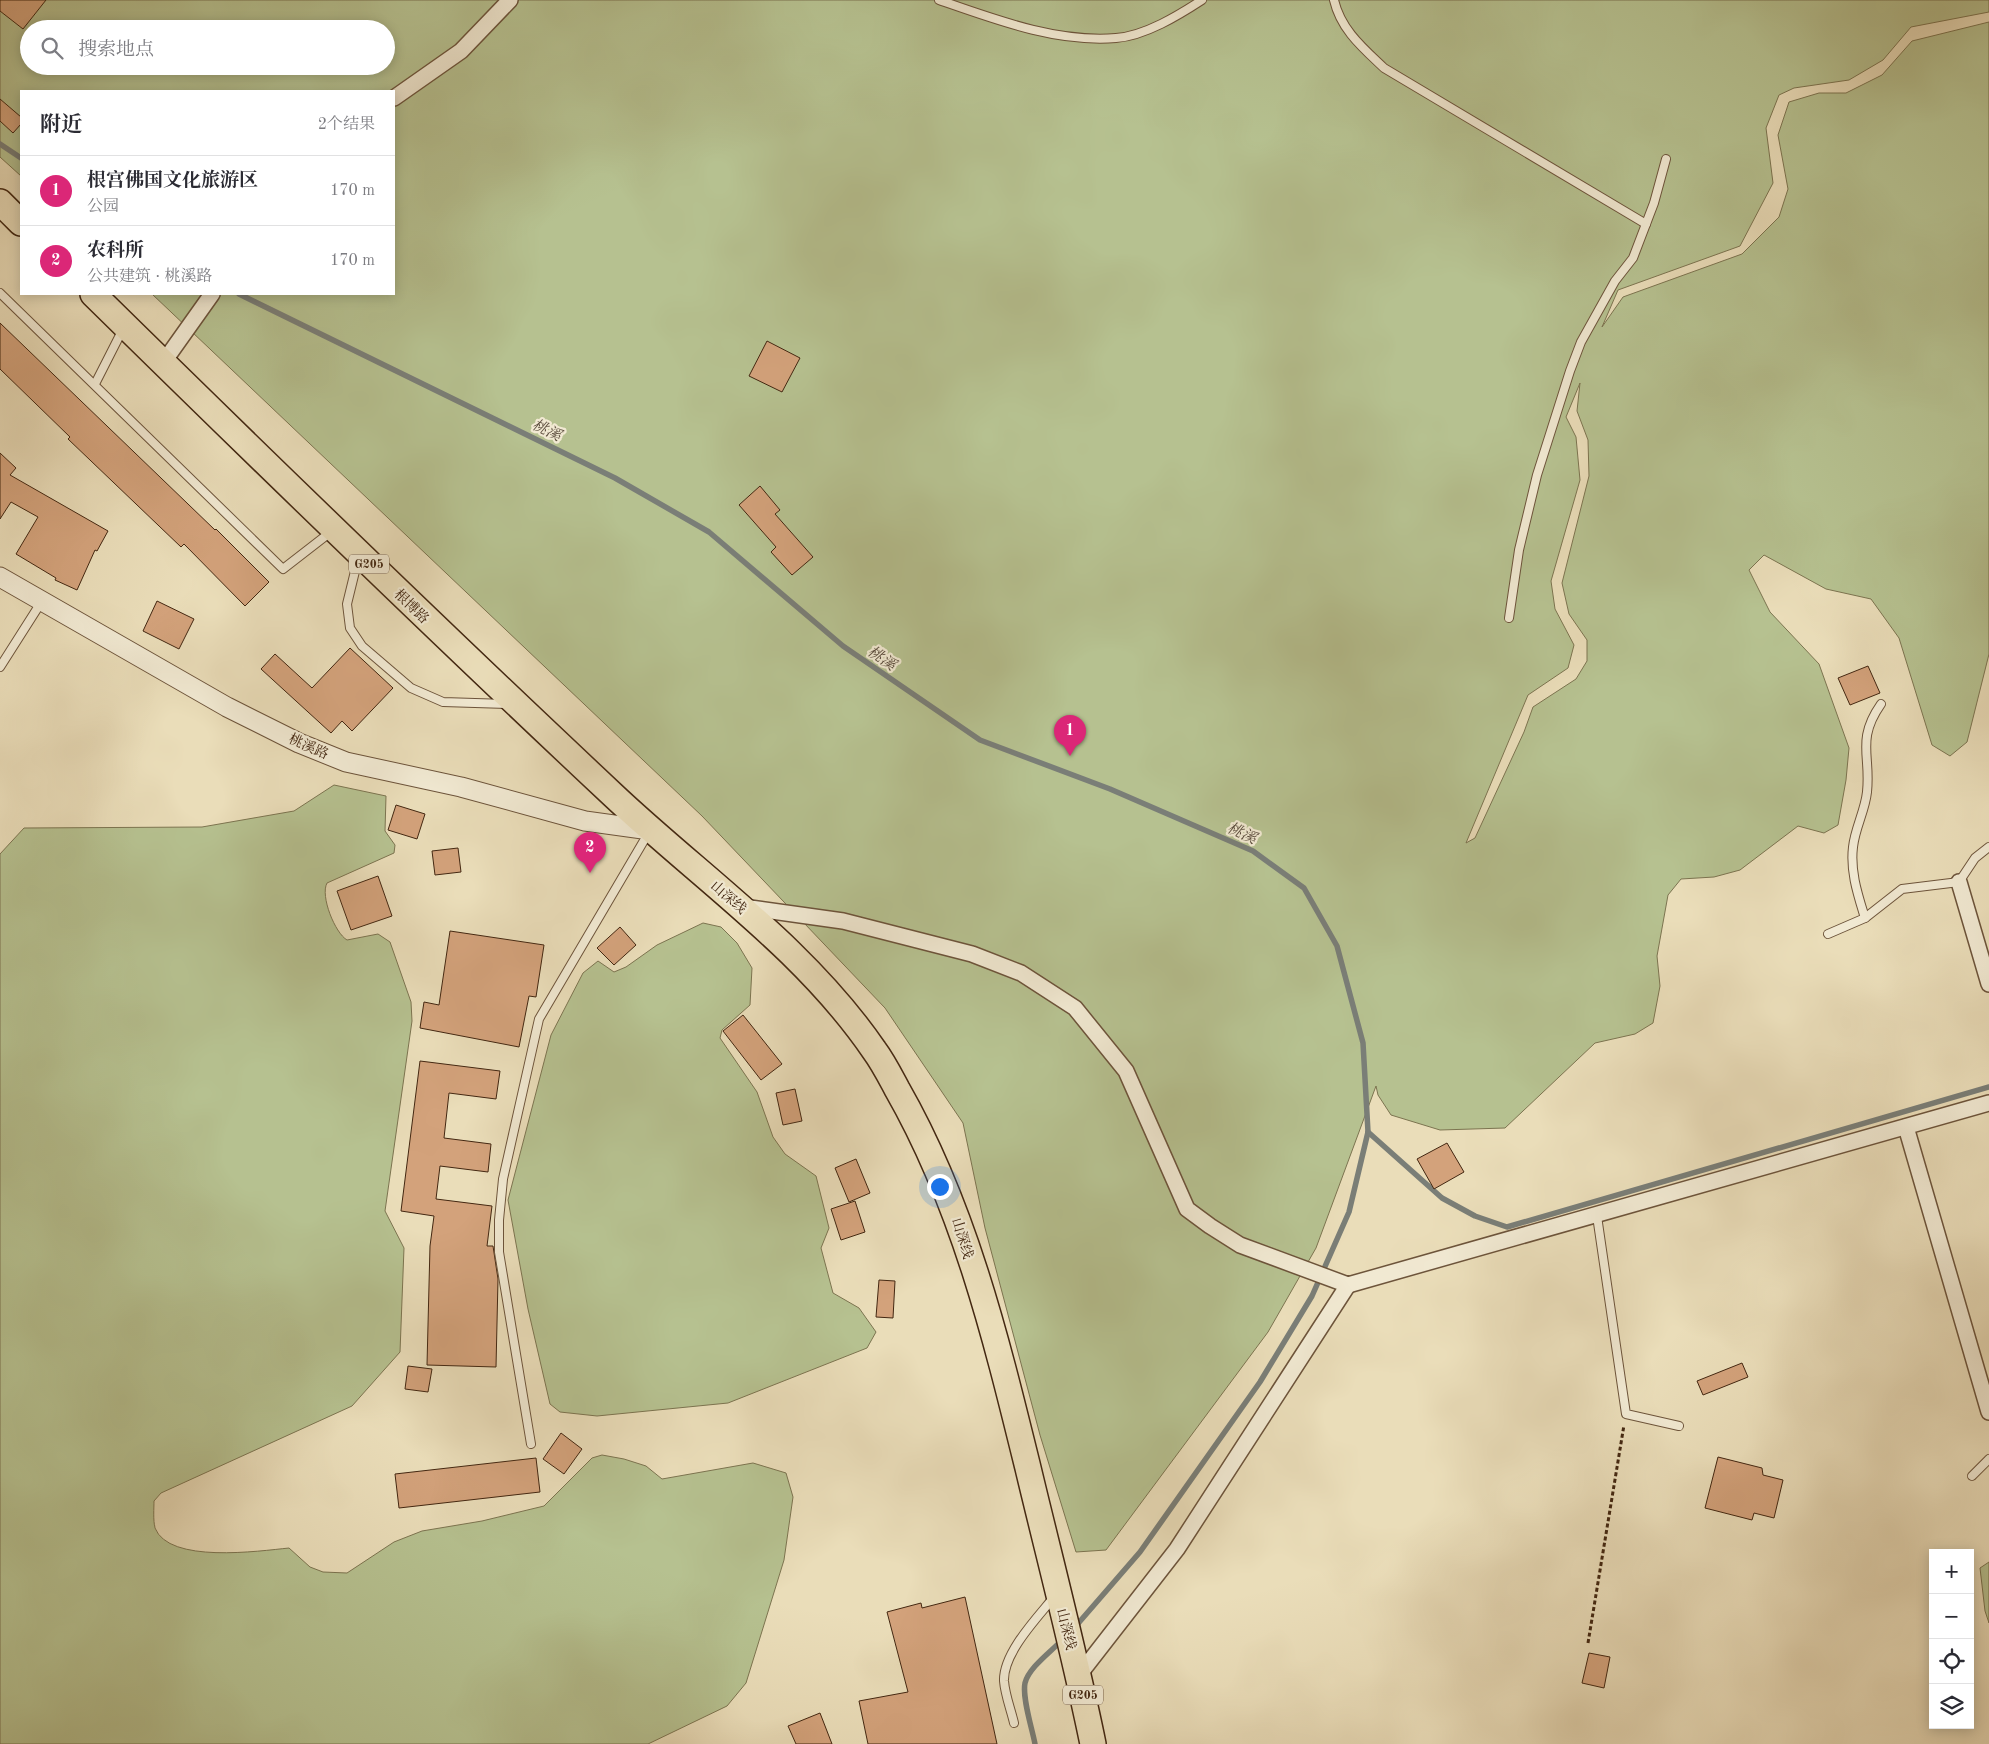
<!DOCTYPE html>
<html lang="zh">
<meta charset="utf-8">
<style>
:root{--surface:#fff;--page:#f7f7f7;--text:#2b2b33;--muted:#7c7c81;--line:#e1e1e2;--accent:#db2777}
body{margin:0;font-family:"Old Standard TT","Noto Serif SC",serif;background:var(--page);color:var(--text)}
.controls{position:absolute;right:15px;bottom:15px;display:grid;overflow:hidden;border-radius:0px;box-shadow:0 2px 12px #0003}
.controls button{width:45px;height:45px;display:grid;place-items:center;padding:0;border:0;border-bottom:1px solid var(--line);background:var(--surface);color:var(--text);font:25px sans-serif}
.you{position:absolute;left:939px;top:1186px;width:18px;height:18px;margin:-12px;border:4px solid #fff;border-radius:50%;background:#1a73e8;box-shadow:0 0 0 8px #1a73e833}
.badge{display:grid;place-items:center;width:32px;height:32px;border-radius:50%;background:var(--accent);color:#fff;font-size:16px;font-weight:700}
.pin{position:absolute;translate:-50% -41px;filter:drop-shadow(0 1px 2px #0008)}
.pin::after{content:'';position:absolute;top:26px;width:18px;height:15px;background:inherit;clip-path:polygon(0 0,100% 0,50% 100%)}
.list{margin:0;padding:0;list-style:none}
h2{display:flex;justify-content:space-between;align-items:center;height:65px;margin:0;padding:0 20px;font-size:21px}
h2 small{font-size:16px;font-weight:400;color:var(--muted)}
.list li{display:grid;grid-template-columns:32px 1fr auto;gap:15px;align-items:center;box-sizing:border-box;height:70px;padding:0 20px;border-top:1px solid var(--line)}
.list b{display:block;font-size:19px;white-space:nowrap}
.list p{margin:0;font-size:16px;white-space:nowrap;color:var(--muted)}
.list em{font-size:16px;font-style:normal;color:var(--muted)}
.icon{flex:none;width:28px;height:28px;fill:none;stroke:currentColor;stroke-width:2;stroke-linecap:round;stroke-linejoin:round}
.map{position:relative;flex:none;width:1989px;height:1744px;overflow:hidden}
.search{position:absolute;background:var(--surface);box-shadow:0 2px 12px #0003;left:20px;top:20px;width:375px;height:55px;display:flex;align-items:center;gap:12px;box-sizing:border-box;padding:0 18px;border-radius:28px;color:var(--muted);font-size:19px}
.panel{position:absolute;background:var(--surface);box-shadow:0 2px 12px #0003;left:20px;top:90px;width:375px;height:205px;border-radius:0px}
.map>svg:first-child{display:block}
.green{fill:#b6c190;stroke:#7c7450;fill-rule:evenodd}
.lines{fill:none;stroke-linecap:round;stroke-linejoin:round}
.stream{stroke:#7a7e77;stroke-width:5.5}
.building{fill:#d3a27b;stroke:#432711}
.service-casing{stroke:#6d543b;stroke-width:10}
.minor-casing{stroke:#6d543b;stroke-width:18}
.tertiary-casing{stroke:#6d543b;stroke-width:21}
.trunk-casing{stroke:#432711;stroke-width:28}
.path{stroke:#432711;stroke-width:3;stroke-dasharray:4 2.5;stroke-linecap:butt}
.service{stroke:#f1e9d2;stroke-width:8}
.minor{stroke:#f1e9d2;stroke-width:15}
.tertiary{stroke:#f1e9d2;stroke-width:19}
.trunk{stroke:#eaddb9;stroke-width:25}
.labels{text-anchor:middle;stroke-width:4.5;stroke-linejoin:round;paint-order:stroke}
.shield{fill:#f1e9d2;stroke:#77614b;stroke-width:1}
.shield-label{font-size:12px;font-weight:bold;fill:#432711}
.street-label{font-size:14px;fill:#432711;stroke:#f1e9d2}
.water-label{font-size:15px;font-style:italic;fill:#5a4b3c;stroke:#f1e9d2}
</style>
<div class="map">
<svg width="1989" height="1744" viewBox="0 0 1989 1744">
<rect width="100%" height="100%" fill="#eaddb9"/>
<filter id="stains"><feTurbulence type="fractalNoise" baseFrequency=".004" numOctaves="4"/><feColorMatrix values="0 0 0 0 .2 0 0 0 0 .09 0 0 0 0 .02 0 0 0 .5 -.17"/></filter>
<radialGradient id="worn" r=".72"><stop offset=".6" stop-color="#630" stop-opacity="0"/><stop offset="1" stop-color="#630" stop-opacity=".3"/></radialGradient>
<g class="green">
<path d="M0 0H1989V12L1911 27 1883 60 1849 80 1794 88 1779 95 1766 128 1773 183 1740 246 1618 290 1602 327 1623 297 1742 254 1779 217 1788 189 1778 135 1789 102 1819 93H1846L1882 75 1912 41 1989 22V654L1967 742 1950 756 1932 745 1899 638 1871 599 1826 589 1764 555 1749 570 1770 612 1819 664 1849 748 1846 780 1838 825 1824 833 1798 826 1740 870 1714 877 1681 879 1668 895 1657 956 1660 986 1653 1023 1635 1034 1595 1043 1505 1128 1440 1130 1391 1115 1378 1095 1376 1086 1316 1248 1268 1332 1106 1550 1076 1552 1040 1435 985 1228 963 1123 885 1008 702 816 152 294H394V91H21V176L0 157ZM29 29H386V66H29ZM1580 383 1577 411 1588 440 1589 476 1562 583 1569 614 1587 640V661L1576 679 1533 707 1524 732 1475 838 1466 843 1528 695 1568 668 1574 645 1555 609 1551 581 1580 480 1576 437 1566 417Z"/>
<path d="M334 785 386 796 385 831 395 845 394 853 327 883C320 896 335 933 347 940L378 934 390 942 411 1002 412 1021 385 1211 404 1248 400 1352 352 1406 161 1493 154 1501C154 1508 153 1520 155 1528 169 1564 259 1551 289 1548L310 1567 323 1572 347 1573 394 1542 422 1531 482 1521 544 1506 592 1458 602 1455 624 1459 646 1466 662 1479 753 1463 786 1473 793 1497 784 1560 746 1683 727 1706 648 1744H0V854L24 828 202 827 294 811Z"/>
<polygon points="703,923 721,927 737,943 752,968 750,1005 722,1030 720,1038 757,1092 773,1137 785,1154 816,1176 829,1228 821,1248 833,1293 859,1308 876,1332 867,1348 728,1403 597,1416 560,1412 550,1404 528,1309 508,1200 551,1035 583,973 598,961 614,972 626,967 657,945"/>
<polygon points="1989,1562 1989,1623 1985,1611 1980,1568"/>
</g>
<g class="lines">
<g class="stream">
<polyline points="0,144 21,158"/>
<polyline points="239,294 615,478 709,532 843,646 980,740 1110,789 1253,851 1304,888 1337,946 1363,1043 1368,1132 1349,1212 1312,1296 1260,1382 1140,1552 1075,1627"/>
<polyline points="1368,1132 1442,1198 1475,1216 1507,1227 1989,1087"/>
<path d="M1035 1744C1032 1728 1022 1698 1025 1683 1029 1667 1052 1651 1063 1639"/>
</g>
</g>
<g class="building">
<polygon points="0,0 46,0 23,29 0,11"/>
<polygon points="0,99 21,117 21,124 13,133 0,121"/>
<polygon points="0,323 215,530 216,529 269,582 245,606 184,544 181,547 68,439 70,437 0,369"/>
<polygon points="767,341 800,358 782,392 749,376"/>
<polygon points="0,453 16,468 10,475 108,531 97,551 95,550 77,590 55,580 56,578 16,554 38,517 11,502 0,519"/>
<polygon points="760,486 780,510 775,514 813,557 792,575 771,552 776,547 739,505"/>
<polygon points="157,601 194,619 179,649 143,631"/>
<polygon points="350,648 393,688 352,731 342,721 331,733 261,669 275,654 312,688"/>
<polygon points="1868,666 1880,693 1850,705 1838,678"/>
<polygon points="396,805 425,814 417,839 388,830"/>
<polygon points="458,848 461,872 435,875 432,851"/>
<polygon points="378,876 392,916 351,930 337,891"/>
<polygon points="620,927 636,945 614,965 597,948"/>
<polygon points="450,931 544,945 536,997 529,996 519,1047 420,1028 424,1002 439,1005"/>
<polygon points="743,1015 782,1064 761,1080 723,1031"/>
<polygon points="420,1061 500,1071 496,1099 449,1093 444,1138 491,1144 488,1172 440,1166 436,1199 492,1206 487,1246 493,1246 498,1279 496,1367 427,1365 430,1246 434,1216 401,1211"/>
<polygon points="795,1089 802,1121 783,1125 776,1093"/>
<polygon points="1447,1143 1464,1172 1434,1189 1417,1159"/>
<polygon points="856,1159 870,1193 849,1202 835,1168"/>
<polygon points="855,1201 865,1232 841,1240 831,1209"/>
<polygon points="879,1280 895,1281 893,1318 876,1317"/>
<polygon points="1742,1363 1748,1377 1703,1395 1697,1381"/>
<polygon points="408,1366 432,1369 428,1392 405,1389"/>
<polygon points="561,1433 582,1449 564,1474 543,1459"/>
<polygon points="1718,1457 1762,1468 1763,1475 1783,1480 1774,1518 1754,1513 1752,1520 1705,1508"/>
<polygon points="536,1458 540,1492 399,1508 395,1474"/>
<polygon points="965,1597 997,1744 868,1744 859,1701 908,1692 887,1612 921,1603 922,1608"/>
<polygon points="1589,1653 1610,1657 1604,1688 1582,1683"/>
<polygon points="820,1713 832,1744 796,1744 788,1726"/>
</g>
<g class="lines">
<defs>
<g id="service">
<path d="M939 0C994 19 1056 43 1116 38 1145 36 1179 15 1202 0"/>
<path d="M1334 0C1341 30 1363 48 1384 68L1646 224"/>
<polyline points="0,293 283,569 332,531"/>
<polyline points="95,384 123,329"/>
<polyline points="358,559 347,604 350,628 362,646 411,688 443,702 507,704"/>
<polyline points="1509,618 1519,550 1537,475 1570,371 1581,342 1615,281 1633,258 1654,203 1666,159"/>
<polyline points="0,667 42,601"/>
<path d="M1865 918C1858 895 1850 872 1853 847 1855 828 1865 811 1867 792 1871 755 1856 740 1881 704"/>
<polyline points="1828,934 1865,918 1902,889 1959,882 1975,858 1989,847"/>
<polyline points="1597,1216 1626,1414 1679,1426"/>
<polyline points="531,1444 499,1252 499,1220 503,1179 539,1019 649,832"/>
<polyline points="1972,1476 1989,1459"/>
<path d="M1014 1723C1011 1710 1005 1695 1004 1681 1003 1653 1037 1618 1054 1597"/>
</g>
<g id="minor">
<polyline points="394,98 461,51 510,0"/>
<polyline points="163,363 212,294"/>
<polyline points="1959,882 1989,984"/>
<polyline points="743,907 843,921 972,954 1021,973 1075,1008 1126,1071 1187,1209 1210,1226 1240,1245 1348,1285 1989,1103"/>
<polyline points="1906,1127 1989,1412"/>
<polyline points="1079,1675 1177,1549 1348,1285"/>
</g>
<polyline id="tertiary" points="0,577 227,707 299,743 346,762 461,787 585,821 650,830"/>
<g id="trunk">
<polyline points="0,202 21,223"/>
<path d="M93 294C265 463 437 630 613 795 701 878 805 949 874 1050 883 1062 890 1076 897 1089 964 1206 996 1338 1028 1468 1050 1560 1074 1651 1093 1744"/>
</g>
</defs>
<use href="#service" class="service-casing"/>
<use href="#minor" class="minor-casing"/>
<use href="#tertiary" class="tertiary-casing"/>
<use href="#trunk" class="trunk-casing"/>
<polyline class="path" points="1588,1643 1624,1425"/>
<use href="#service" class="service"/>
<use href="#minor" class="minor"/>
<use href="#tertiary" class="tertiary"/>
<use href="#trunk" class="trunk"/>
</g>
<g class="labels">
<g class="shield">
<rect x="349" y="554.5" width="40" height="19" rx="4"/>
<rect x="1063" y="1685.5" width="40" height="19" rx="4"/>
</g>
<g class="shield-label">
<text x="369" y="568">G205</text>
<text x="1083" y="1699">G205</text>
</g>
<g class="street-label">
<text transform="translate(412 606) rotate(44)" y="5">根博路</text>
<text transform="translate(309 746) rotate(24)" y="5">桃溪路</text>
<text transform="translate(729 897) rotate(41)" y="5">山深线</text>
<text transform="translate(963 1238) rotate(73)" y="5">山深线</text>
<text transform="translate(1067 1629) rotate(76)" y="5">山深线</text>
</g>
<g class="water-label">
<text transform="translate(547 430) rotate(26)" y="5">桃溪</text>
<text transform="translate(882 658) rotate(34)" y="5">桃溪</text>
<text transform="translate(1242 833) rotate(25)" y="5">桃溪</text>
</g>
</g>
<rect width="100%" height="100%" filter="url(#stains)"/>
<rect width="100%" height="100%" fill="url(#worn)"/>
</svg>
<div class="controls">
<button>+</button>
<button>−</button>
<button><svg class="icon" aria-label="locate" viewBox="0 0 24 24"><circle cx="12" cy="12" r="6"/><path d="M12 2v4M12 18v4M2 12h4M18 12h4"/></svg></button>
<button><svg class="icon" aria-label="layers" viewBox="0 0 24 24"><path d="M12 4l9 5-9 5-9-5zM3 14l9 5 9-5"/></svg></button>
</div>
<div class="you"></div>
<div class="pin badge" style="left:1070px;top:756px">1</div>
<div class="pin badge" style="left:590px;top:873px">2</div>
<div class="search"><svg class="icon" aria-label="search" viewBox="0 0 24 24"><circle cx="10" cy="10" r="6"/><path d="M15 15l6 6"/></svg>搜索地点</div>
<section class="panel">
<h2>附近<small>2个结果</small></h2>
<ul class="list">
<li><span class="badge">1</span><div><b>根宫佛国文化旅游区</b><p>公园</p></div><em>170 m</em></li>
<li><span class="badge">2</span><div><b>农科所</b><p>公共建筑 · 桃溪路</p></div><em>170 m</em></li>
</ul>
</section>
</div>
